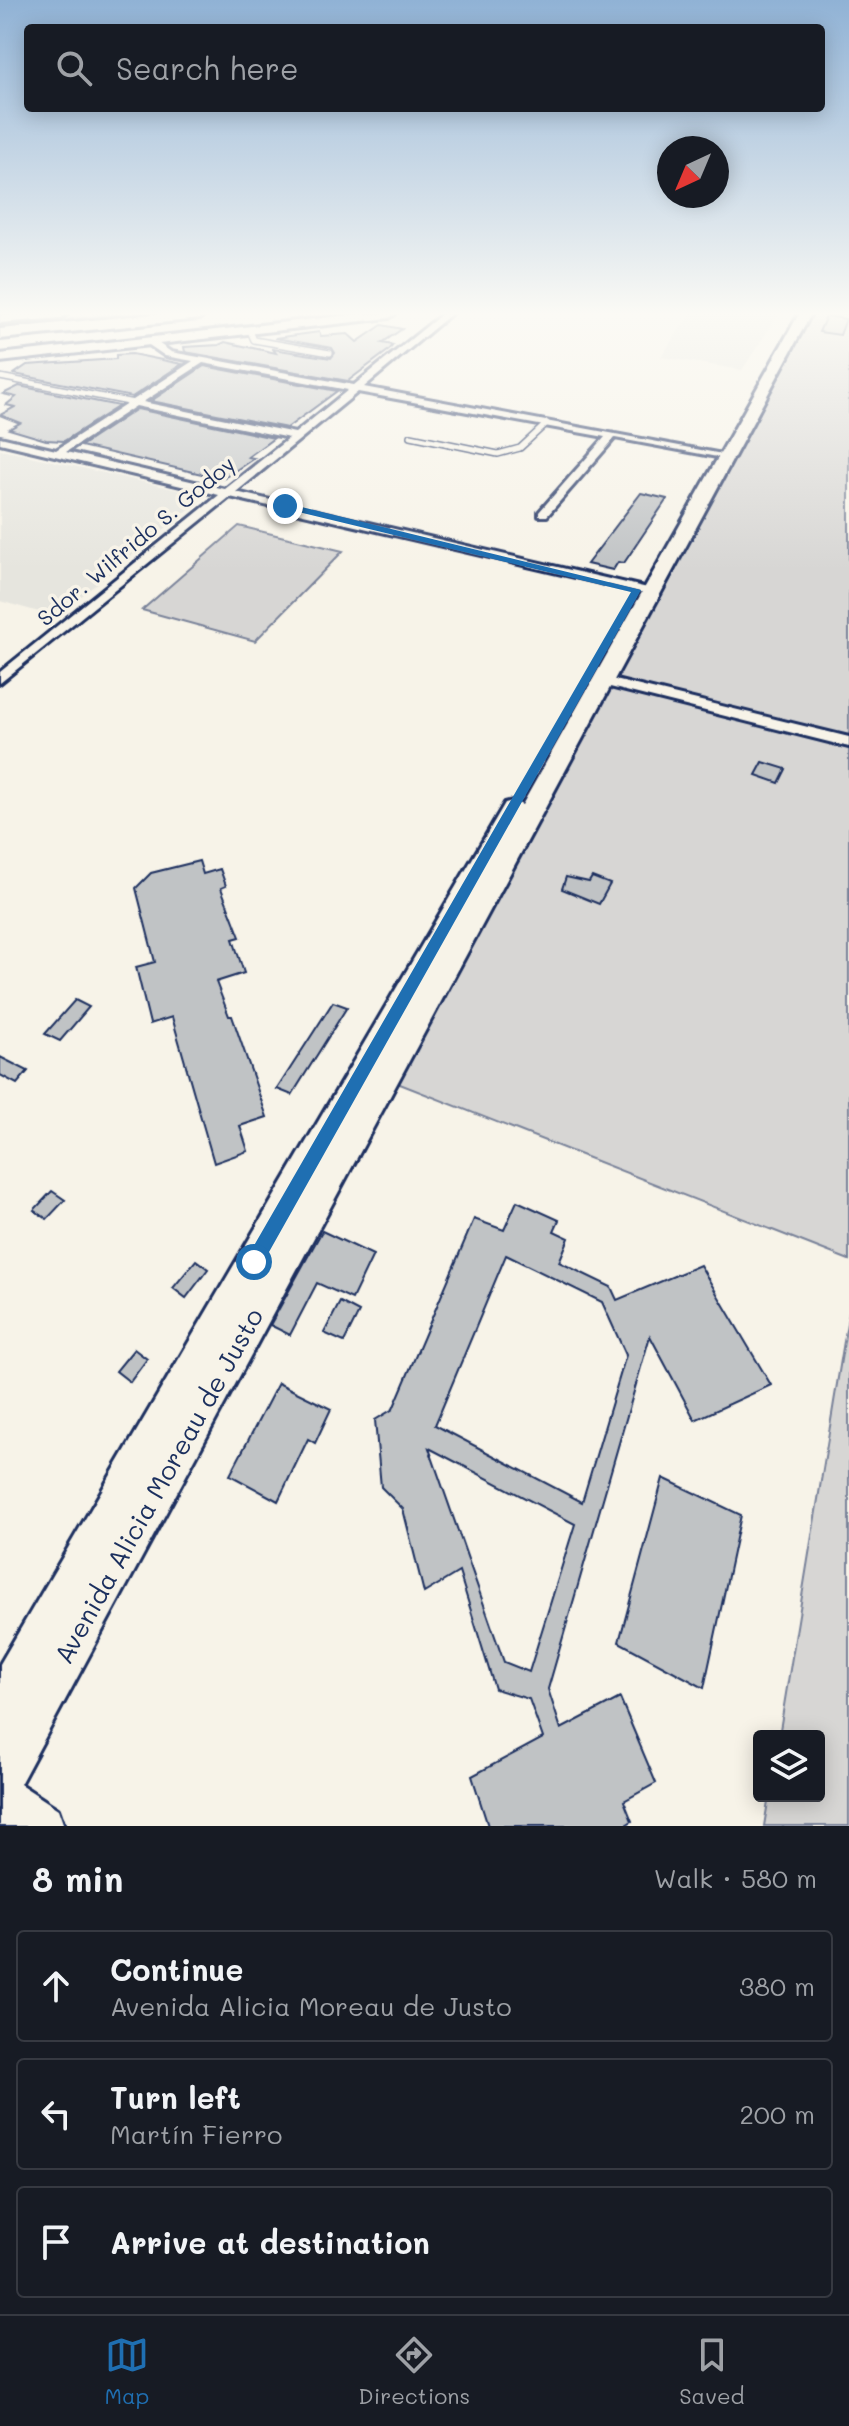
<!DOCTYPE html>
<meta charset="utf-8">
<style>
:root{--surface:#171b24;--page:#20242c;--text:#f1f3f6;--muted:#9ea1a6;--line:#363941;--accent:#1f6fb2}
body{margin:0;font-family:Mali,sans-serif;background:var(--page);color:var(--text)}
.controls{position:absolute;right:24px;bottom:24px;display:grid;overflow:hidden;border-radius:8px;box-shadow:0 4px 20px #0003}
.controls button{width:72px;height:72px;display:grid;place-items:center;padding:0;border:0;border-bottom:2px solid var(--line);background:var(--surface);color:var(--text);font:40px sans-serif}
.compass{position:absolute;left:657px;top:136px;width:72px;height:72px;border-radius:50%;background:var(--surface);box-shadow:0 4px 20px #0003;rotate:224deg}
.stop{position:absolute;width:24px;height:24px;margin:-18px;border:6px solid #1f6fb2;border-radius:50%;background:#fff}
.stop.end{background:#1f6fb2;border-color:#fff;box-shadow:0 2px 8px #0008}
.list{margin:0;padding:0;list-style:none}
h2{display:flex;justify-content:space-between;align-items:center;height:104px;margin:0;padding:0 32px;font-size:34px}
h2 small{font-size:26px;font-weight:400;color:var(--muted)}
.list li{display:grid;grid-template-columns:52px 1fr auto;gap:24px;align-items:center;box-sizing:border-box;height:112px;margin:0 16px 16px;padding:0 16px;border:2px solid var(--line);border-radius:8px}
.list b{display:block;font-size:30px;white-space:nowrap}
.list p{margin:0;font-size:26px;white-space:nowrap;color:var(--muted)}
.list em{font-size:26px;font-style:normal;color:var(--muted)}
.icon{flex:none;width:44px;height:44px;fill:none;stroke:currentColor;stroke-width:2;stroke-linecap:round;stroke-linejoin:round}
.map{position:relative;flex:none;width:849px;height:1826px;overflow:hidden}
.search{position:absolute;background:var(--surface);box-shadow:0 4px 20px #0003;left:24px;right:24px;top:24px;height:88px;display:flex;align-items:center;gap:20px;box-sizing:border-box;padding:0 28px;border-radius:8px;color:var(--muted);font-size:30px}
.sheet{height:488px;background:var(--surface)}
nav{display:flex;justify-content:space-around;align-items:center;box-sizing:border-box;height:112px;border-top:2px solid var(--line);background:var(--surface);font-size:22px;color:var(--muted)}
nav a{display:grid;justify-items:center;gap:4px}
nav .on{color:var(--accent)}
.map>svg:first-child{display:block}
.built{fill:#e6e5de}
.green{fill:#d7d6d4;stroke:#798299;stroke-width:2}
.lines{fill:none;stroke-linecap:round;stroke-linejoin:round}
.canal{fill:#acb0b9;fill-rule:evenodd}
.building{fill:#c0c3c5;stroke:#1b2f5e;stroke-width:2;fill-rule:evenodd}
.service-casing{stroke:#1b2f5e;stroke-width:8}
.minor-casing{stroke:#1b2f5e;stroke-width:6}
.secondary-casing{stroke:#1b2f5e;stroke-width:6}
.trunk-casing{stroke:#1b2f5e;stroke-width:6}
.service{stroke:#f7f3e8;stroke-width:5}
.minor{fill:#f7f3e8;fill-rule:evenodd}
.secondary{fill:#f7f3e8;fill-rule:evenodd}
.trunk{fill:#f7f3e8;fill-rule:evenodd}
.route{fill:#1f6fb2}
.labels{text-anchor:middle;stroke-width:7;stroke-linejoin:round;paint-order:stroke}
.far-street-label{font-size:22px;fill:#1b2f5e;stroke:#f7f3e8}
.street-label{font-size:26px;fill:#1b2f5e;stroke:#f7f3e8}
</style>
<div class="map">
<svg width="849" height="1826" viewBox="0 0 849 1826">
<rect width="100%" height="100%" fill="#f7f3e8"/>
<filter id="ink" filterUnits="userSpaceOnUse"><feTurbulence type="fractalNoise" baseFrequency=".0125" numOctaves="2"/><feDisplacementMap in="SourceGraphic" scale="16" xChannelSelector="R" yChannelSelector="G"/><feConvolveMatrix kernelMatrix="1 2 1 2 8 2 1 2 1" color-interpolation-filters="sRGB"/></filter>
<g filter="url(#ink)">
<g class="built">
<polygon points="690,314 779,314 742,370 661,357"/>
<polygon points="0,449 200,495 202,499 59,614 53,616 0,601"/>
</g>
<g class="green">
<polygon points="805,314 849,314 849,1260 387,1079"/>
<polygon points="239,526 343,551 255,641 142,610"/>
<polygon points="849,1311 849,1826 764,1826 769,1796 819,1796 819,1736 779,1736"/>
</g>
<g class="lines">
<polygon class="canal" points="98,314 134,314 0,329 0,323"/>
</g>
<g class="building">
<polygon points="826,316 846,319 840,335 819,332"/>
<polygon points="382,325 402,329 382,343 393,345 389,350 348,381 185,352 184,347 219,345 225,342 276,353 273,349 331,358 335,353 332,348 275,338 319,332 321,336 348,334 357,342"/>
<polygon points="132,354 182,364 132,397 14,374 27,365 116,359 116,355"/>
<polygon points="204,366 337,391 287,428 151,401"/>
<polygon points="19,386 119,406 64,441 46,440 9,429 20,423 0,415 15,407 6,405 16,397 3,394"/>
<polygon points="137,409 274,438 248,457 254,458 223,479 81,446"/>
<polygon points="641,493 667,499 624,563 618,562 613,570 587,564"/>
<polygon points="763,762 786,769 779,783 756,775"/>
<polygon points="199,861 203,874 220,869 226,886 221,888 240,937 233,939 244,973 216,982 229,1016 232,1016 267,1117 240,1126 248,1151 214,1163 172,1017 150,1024 136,967 155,962 136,888 151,873"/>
<polygon points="566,877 589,882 592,877 610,884 599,904 562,889"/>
<polygon points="75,1000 89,1007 60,1041 45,1034"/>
<polygon points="333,1002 347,1007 292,1095 277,1089"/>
<polygon points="0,1057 28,1071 17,1084 0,1075"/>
<polygon points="52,1191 65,1200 47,1219 34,1210"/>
<path d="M517 1201 559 1220 554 1231 569 1238 559 1262 611 1287 617 1300 700 1265 771 1385 695 1420 650 1336 548 1689 561 1729 620 1698 656 1783 624 1801 632 1821 624 1826H488L472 1776 543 1738 529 1699 495 1689 459 1572 424 1593 403 1509 381 1487 375 1420 393 1409 474 1219 504 1230ZM506 1255 602 1302 626 1355 582 1502 435 1425ZM429 1448 575 1524 529 1672 504 1662Z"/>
<polygon points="322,1231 373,1255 352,1299 317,1283 290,1335 270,1325"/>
<polygon points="196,1260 208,1269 186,1298 173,1288"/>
<polygon points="340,1302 359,1312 344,1342 324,1333"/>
<polygon points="134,1349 147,1359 130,1382 116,1371"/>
<polygon points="278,1383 331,1409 315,1443 308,1439 278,1501 230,1475"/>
<polygon points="663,1478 741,1515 704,1688 619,1642"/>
</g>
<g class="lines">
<defs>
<g id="service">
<polyline points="250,331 254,340 330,353"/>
<polyline points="0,377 134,403"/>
<polyline points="411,436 498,454 520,448 547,423"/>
</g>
<g id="minor">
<path d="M442 314H451L364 387 733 456 728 459 615 438 547 516H539V512L605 437 358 392 236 492 652 589 657 590V596L230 497 0 683V672L219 495 0 443V437L56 450 193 361 165 356 149 345V341H155L171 352 354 385ZM203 363 348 390 295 433 143 402ZM136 406 289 438 225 489 66 452Z"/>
<polygon points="603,677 849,737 849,747 598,684 598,678"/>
</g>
<g id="secondary">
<polygon points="67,314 61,318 0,323 0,315"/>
<polygon points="358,314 395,314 389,318 0,362 0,354"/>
<polygon points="799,314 811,314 20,1784 58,1809 64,1826 0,1826 0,1664 505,803 513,801 522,805"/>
</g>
<polygon id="trunk" points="153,314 206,314 199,319 0,339 0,329"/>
</defs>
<use href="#service" class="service-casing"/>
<use href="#minor" class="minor-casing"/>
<use href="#secondary" class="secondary-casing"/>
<use href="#trunk" class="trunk-casing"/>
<use href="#service" class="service"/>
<use href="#minor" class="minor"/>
<use href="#secondary" class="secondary"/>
<use href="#trunk" class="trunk"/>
</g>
</g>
<linearGradient id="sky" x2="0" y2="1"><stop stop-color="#90b2d5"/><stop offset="0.55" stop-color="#fbfaf5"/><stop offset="1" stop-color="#fbfaf5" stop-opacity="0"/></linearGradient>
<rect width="849" height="570" fill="url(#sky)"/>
<polygon class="route" points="285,503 641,590 260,1268 254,1271 248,1268 245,1262 248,1256 631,592 282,508"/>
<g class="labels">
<g class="far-street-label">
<text transform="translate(136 541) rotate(-40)" y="8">Sdor. Wilfrido S. Godoy</text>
</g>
<g class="street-label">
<text transform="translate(159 1486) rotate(-61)" y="9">Avenida Alicia Moreau de Justo</text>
</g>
</g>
</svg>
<div class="controls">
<button><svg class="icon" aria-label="layers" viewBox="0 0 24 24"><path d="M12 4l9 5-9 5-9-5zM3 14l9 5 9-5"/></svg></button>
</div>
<svg class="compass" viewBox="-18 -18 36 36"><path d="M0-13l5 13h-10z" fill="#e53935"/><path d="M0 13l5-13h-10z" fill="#9ea1a6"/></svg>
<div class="stop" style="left:254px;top:1262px"></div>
<div class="stop end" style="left:285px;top:506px"></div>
<div class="search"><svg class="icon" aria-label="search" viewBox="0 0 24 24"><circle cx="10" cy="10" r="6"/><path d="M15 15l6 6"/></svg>Search here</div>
</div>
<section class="sheet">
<h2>8 min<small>Walk · 580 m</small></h2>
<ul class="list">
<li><svg class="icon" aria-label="ahead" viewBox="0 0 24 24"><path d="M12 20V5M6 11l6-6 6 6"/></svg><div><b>Continue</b><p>Avenida Alicia Moreau de Justo</p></div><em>380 m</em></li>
<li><svg class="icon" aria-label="left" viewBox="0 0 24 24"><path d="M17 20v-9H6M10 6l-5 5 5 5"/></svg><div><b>Turn left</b><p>Martín Fierro</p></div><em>200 m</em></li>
<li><svg class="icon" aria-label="arrive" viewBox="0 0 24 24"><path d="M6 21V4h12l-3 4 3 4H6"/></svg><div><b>Arrive at destination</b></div></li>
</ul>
</section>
<nav>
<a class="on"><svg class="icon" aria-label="map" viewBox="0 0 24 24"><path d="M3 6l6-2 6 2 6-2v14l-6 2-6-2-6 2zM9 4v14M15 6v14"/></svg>Map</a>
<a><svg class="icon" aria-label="directions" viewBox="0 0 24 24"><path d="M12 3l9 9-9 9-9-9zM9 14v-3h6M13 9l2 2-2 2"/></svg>Directions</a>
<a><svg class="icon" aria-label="saved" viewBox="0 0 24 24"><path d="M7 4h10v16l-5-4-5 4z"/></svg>Saved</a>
</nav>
